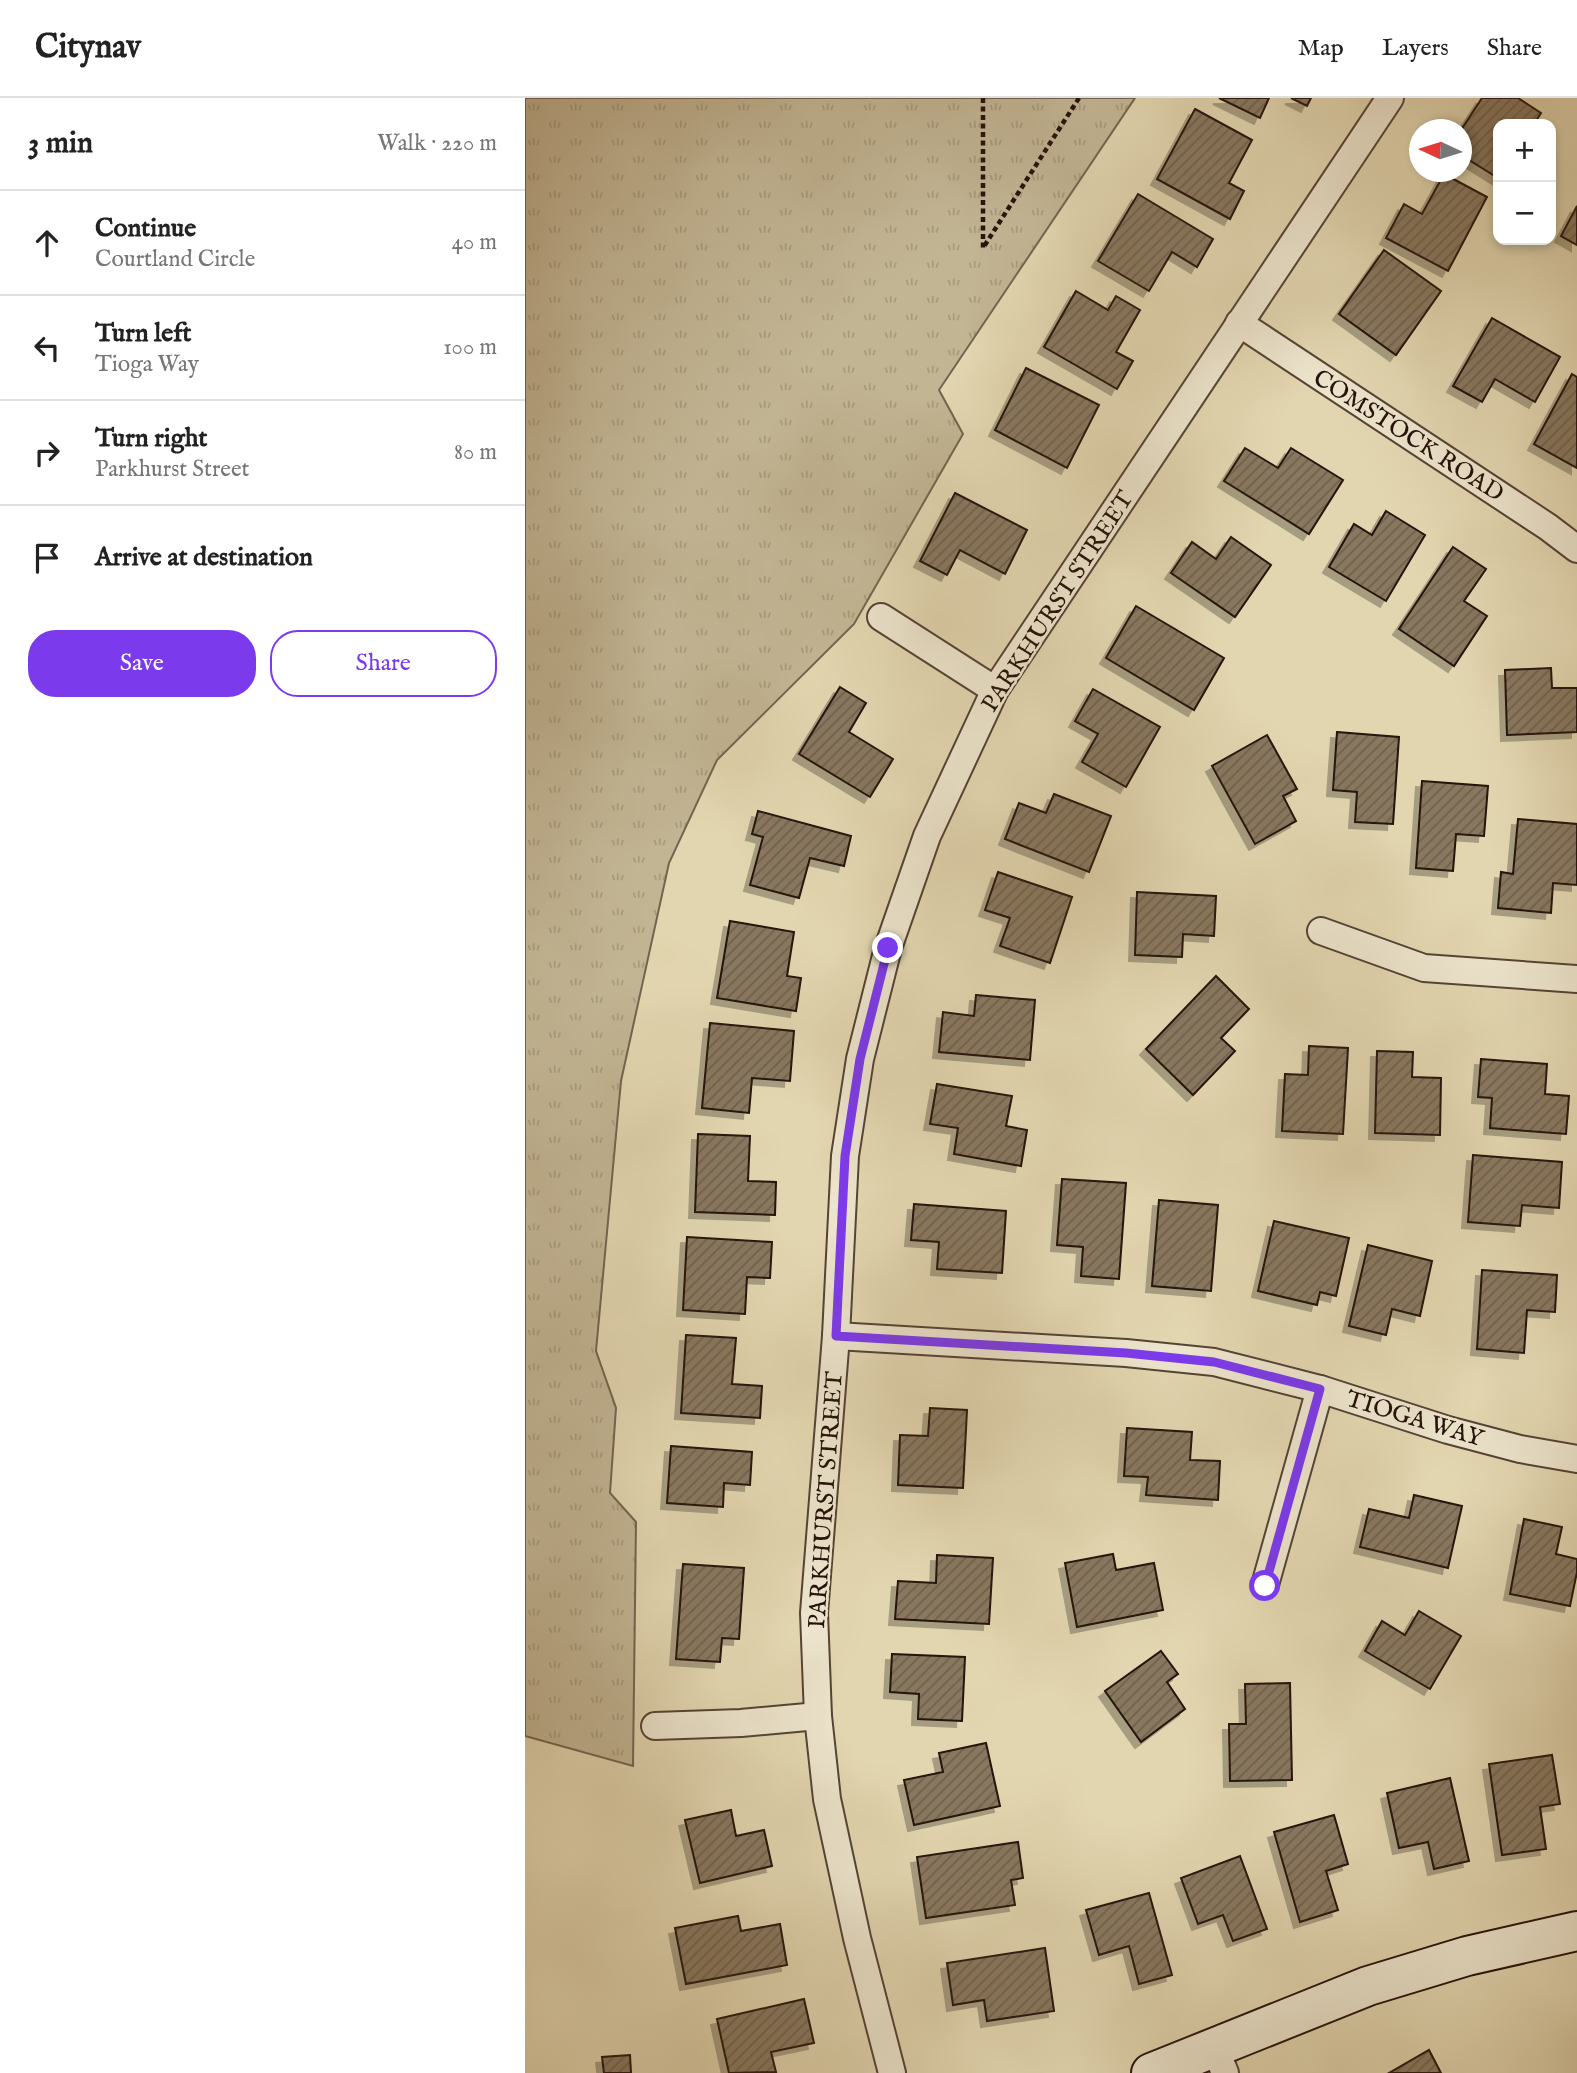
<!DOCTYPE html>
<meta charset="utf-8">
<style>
:root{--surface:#fff;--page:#f2f2f2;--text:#222;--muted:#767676;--line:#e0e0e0;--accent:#7c3aed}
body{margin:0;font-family:"IM FELL English",serif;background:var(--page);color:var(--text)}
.controls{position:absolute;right:21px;top:21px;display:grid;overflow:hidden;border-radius:14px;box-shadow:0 4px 10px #0003}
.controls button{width:63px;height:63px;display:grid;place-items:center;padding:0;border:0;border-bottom:2px solid var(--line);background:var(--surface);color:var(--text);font:35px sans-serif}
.compass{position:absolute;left:884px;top:21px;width:63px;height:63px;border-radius:50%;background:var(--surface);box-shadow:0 4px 10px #0003;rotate:274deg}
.stop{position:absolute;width:21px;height:21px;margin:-16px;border:5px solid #7c3aed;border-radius:50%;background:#fff}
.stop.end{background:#7c3aed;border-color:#fff;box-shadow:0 2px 7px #0008}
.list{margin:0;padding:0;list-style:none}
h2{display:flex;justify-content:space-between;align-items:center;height:91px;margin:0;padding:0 28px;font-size:30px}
h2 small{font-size:23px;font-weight:400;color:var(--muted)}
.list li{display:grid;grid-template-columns:46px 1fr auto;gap:21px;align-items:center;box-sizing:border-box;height:105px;padding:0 28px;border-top:2px solid var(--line)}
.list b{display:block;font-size:26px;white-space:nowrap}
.list p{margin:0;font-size:23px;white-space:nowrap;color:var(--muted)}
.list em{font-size:23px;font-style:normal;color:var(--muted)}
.actions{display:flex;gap:14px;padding:21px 28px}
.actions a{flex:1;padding:16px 0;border:2px solid var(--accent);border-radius:28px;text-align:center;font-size:24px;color:var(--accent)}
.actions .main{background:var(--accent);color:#fff}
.icon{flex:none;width:38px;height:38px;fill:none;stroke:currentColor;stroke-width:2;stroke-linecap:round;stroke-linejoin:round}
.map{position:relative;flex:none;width:1052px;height:1975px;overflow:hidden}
header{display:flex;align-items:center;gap:42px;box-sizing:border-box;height:98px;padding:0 35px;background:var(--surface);border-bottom:2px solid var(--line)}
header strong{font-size:33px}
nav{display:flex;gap:38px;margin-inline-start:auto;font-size:24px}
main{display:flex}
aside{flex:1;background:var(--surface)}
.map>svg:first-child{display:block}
.grass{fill:url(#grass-tufts);stroke:#74644f;stroke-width:2}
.building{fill:url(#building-hatch);stroke:#26120a;stroke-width:2;filter:url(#shadow)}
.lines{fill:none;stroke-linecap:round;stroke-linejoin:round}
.street-casing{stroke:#554334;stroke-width:30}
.secondary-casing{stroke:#26120a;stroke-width:42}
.path{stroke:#26120a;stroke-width:4.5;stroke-dasharray:5 3.5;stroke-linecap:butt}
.street{stroke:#ece4cc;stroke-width:26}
.secondary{stroke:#ece4cc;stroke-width:38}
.route{stroke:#7c3aed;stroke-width:9}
.labels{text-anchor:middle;stroke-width:5;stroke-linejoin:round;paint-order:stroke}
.street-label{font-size:24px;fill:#26120a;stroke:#ece4cc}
</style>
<header>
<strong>Citynav</strong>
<nav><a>Map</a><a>Layers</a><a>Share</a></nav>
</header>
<main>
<aside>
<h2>3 min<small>Walk · 220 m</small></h2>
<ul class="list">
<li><svg class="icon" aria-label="ahead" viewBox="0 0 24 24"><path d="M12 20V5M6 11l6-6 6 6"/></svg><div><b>Continue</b><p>Courtland Circle</p></div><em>40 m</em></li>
<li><svg class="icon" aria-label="left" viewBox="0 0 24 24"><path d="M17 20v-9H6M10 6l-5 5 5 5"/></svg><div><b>Turn left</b><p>Tioga Way</p></div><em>100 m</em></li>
<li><svg class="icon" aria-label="right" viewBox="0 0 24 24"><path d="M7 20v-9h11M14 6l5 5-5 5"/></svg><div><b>Turn right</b><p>Parkhurst Street</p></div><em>80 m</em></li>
<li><svg class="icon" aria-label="arrive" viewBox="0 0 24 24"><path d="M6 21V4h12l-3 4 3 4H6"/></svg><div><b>Arrive at destination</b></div></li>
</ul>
<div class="actions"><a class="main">Save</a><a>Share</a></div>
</aside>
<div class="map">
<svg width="1052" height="1975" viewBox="0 0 1052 1975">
<defs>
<pattern id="grass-tufts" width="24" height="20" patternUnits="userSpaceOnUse" patternTransform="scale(1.75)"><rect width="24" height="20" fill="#c2b594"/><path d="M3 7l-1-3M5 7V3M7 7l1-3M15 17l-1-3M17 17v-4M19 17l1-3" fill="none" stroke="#a79b7e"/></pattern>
<pattern id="building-hatch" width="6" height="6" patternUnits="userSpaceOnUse" patternTransform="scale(1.75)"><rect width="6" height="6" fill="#887860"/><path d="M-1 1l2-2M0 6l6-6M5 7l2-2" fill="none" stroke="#6f614d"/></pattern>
<filter id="shadow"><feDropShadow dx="-6" dy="6" stdDeviation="0" flood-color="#0004"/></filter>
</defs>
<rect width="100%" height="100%" fill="#e2d6b0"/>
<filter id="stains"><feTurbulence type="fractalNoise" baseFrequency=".00286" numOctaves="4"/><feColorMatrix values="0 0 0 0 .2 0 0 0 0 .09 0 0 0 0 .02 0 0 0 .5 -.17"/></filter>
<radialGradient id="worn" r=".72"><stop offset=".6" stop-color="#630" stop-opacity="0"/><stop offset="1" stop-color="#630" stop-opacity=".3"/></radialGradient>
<polygon class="grass" points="0,0 610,0 414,292 438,336 329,526 192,662 144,765 96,983 71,1253 91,1310 85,1395 111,1424 108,1668 0,1638"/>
<g class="building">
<polygon points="694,0 744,0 735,20"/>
<polygon points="766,0 786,0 782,8"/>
<polygon points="957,0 993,0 1016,15 1009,26 973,26 973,80 936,57 936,32"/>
<polygon points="670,11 727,42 704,85 719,93 705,121 632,81"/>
<polygon points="919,76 962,99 923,173 861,140 879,106 897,116"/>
<polygon points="613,96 688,141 672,169 647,154 624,193 573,163"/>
<polygon points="1052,108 1052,147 1036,138"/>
<polygon points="859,152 916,193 871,257 814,216"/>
<polygon points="551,193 583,212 591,198 615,212 591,254 608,263 592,291 519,249"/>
<polygon points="967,220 1035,259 1010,304 970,281 957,304 928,288"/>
<polygon points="501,270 574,307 542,370 470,332"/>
<polygon points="1047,276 1052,279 1052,370 1009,346"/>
<polygon points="720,350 753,370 766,350 818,382 784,436 699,383"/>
<polygon points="430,395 502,432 480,476 435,452 422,477 395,463"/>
<polygon points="861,413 900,437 861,503 804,469 829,426 847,437"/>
<polygon points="706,439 746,467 710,519 646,475 667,444 691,461"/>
<polygon points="928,449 961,471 939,503 962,518 929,568 874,531"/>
<polygon points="611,508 699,560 669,612 581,560"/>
<polygon points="1026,570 1027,590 1052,590 1052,634 982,637 980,572"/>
<polygon points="315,589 341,605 324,634 368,661 345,699 274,656"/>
<polygon points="568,591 635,629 601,689 557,664 573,636 550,623"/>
<polygon points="812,634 874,639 868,726 830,724 832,694 808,692"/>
<polygon points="742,637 772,691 758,698 771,723 730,746 687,668"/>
<polygon points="897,683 963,688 959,738 931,736 928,773 891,770"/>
<polygon points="529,696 586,718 564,774 480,741 494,705 521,715"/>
<polygon points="233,713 326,738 319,768 285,760 274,800 225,787 238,739 227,736"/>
<polygon points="993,721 1052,726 1052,787 1028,785 1026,815 973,810 976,774 988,776"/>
<polygon points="473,774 547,799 525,865 475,848 485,820 460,812"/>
<polygon points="612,794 691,798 689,838 658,836 657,859 610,857"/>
<polygon points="205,823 269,834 262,878 276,880 271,913 192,900"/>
<polygon points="691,878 724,911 696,940 710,953 668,997 621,951"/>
<polygon points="451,897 510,902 505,962 414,954 418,914 449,918"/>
<polygon points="185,925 269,933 265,983 227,980 224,1015 177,1010"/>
<polygon points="784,948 823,950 818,1036 757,1033 760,976 783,977"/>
<polygon points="852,953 888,954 887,979 916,980 915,1037 850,1035"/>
<polygon points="956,961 1022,966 1020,996 1044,998 1041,1036 965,1030 967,1000 953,999"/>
<polygon points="412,986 487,998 481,1028 502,1032 496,1068 429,1056 433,1030 405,1026"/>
<polygon points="173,1036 225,1038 223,1083 251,1084 250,1117 170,1114"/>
<polygon points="948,1057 1037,1064 1034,1110 997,1107 995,1128 943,1124"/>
<polygon points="537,1081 601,1085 594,1181 556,1178 558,1149 532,1147"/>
<polygon points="634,1102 693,1107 686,1193 627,1188"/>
<polygon points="389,1106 481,1113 477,1175 412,1171 414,1144 386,1142"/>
<polygon points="749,1123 824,1140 811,1198 795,1194 792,1207 733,1193"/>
<polygon points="162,1139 247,1144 245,1180 222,1179 220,1216 158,1212"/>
<polygon points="843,1147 907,1163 895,1218 867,1211 861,1237 824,1228"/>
<polygon points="957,1172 1032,1177 1030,1214 1002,1212 999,1255 952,1251"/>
<polygon points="161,1237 211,1240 207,1286 237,1288 235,1320 156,1315"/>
<polygon points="405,1310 442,1312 438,1390 373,1387 375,1337 403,1338"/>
<polygon points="602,1330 667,1334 665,1362 695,1363 693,1402 621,1397 623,1379 599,1378"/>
<polygon points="146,1348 227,1354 225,1387 199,1385 198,1409 142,1405"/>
<polygon points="889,1397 937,1408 923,1470 835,1449 844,1411 884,1420"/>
<polygon points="999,1421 1037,1429 1031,1456 1052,1461 1052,1474 1045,1508 985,1496"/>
<polygon points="588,1456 591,1472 629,1465 638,1512 552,1529 540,1465"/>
<polygon points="412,1457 468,1460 464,1526 370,1521 373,1483 411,1485"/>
<polygon points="158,1466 219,1470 214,1541 197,1540 195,1564 151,1561"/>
<polygon points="894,1513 936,1538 905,1591 840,1553 857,1523 880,1537"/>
<polygon points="636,1553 653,1576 642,1584 660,1611 616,1644 580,1593"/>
<polygon points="367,1556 440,1559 437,1623 393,1621 394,1596 365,1594"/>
<polygon points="765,1585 767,1682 705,1683 704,1626 721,1626 720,1586"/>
<polygon points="461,1645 475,1708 389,1727 379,1682 418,1674 414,1655"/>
<polygon points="1027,1657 1035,1706 1015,1709 1021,1751 977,1757 964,1666"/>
<polygon points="925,1680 944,1763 909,1771 903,1744 874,1750 862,1695"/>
<polygon points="206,1712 211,1738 239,1732 247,1768 175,1785 160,1722"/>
<polygon points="809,1717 823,1766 801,1773 813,1812 775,1824 749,1734"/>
<polygon points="493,1744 498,1780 486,1782 490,1807 401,1820 392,1759"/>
<polygon points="715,1758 742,1831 708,1843 698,1817 673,1826 656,1780"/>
<polygon points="624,1795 647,1877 614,1886 604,1848 574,1857 561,1812"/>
<polygon points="213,1818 216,1833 255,1826 262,1867 161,1886 150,1830"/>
<polygon points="520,1850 529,1913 462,1923 459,1902 428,1907 422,1865"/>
<polygon points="279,1901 289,1945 246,1954 251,1974 204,1975 192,1921"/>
<polygon points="904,1952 916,1975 864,1975"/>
<polygon points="105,1957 106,1975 79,1975 77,1959"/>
</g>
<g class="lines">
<defs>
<g id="street">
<polyline points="714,225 1023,429 1052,451"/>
<polyline points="356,519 470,592"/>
<polyline points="796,833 899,870 1052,881"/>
<polyline points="311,1238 601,1255 689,1264 795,1291 923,1332 995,1351 1052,1361"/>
<polyline points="740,1487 795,1291"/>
<polyline points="130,1628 216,1625 293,1618"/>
<polyline points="689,1948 700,1975"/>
<polyline points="367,1975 332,1840 302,1701 293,1618 289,1515 311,1238 320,1058 335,961 363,850 402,738 470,592 865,0"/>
</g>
<polyline id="secondary" points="626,1975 843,1888 942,1858 1052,1833"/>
</defs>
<use href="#street" class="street-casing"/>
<use href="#secondary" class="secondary-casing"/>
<polyline class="path" points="458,0 458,150 554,0"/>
<use href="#street" class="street"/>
<use href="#secondary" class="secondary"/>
</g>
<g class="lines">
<polyline class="route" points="363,850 335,961 320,1058 311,1238 601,1255 689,1264 795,1291 740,1488"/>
</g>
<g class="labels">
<g class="street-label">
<text transform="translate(884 337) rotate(33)" y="8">COMSTOCK ROAD</text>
<text transform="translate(532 503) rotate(-57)" y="8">PARKHURST STREET</text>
<text transform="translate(890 1320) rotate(17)" y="8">TIOGA WAY</text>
<text transform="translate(300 1402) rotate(-86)" y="8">PARKHURST STREET</text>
</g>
</g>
<rect width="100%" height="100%" filter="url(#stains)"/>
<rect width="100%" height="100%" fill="url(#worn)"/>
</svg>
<div class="controls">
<button>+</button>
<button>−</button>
</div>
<svg class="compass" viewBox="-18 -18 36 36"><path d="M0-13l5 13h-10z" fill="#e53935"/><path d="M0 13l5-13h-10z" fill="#767676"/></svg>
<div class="stop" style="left:740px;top:1488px"></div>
<div class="stop end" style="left:363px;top:850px"></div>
</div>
</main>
